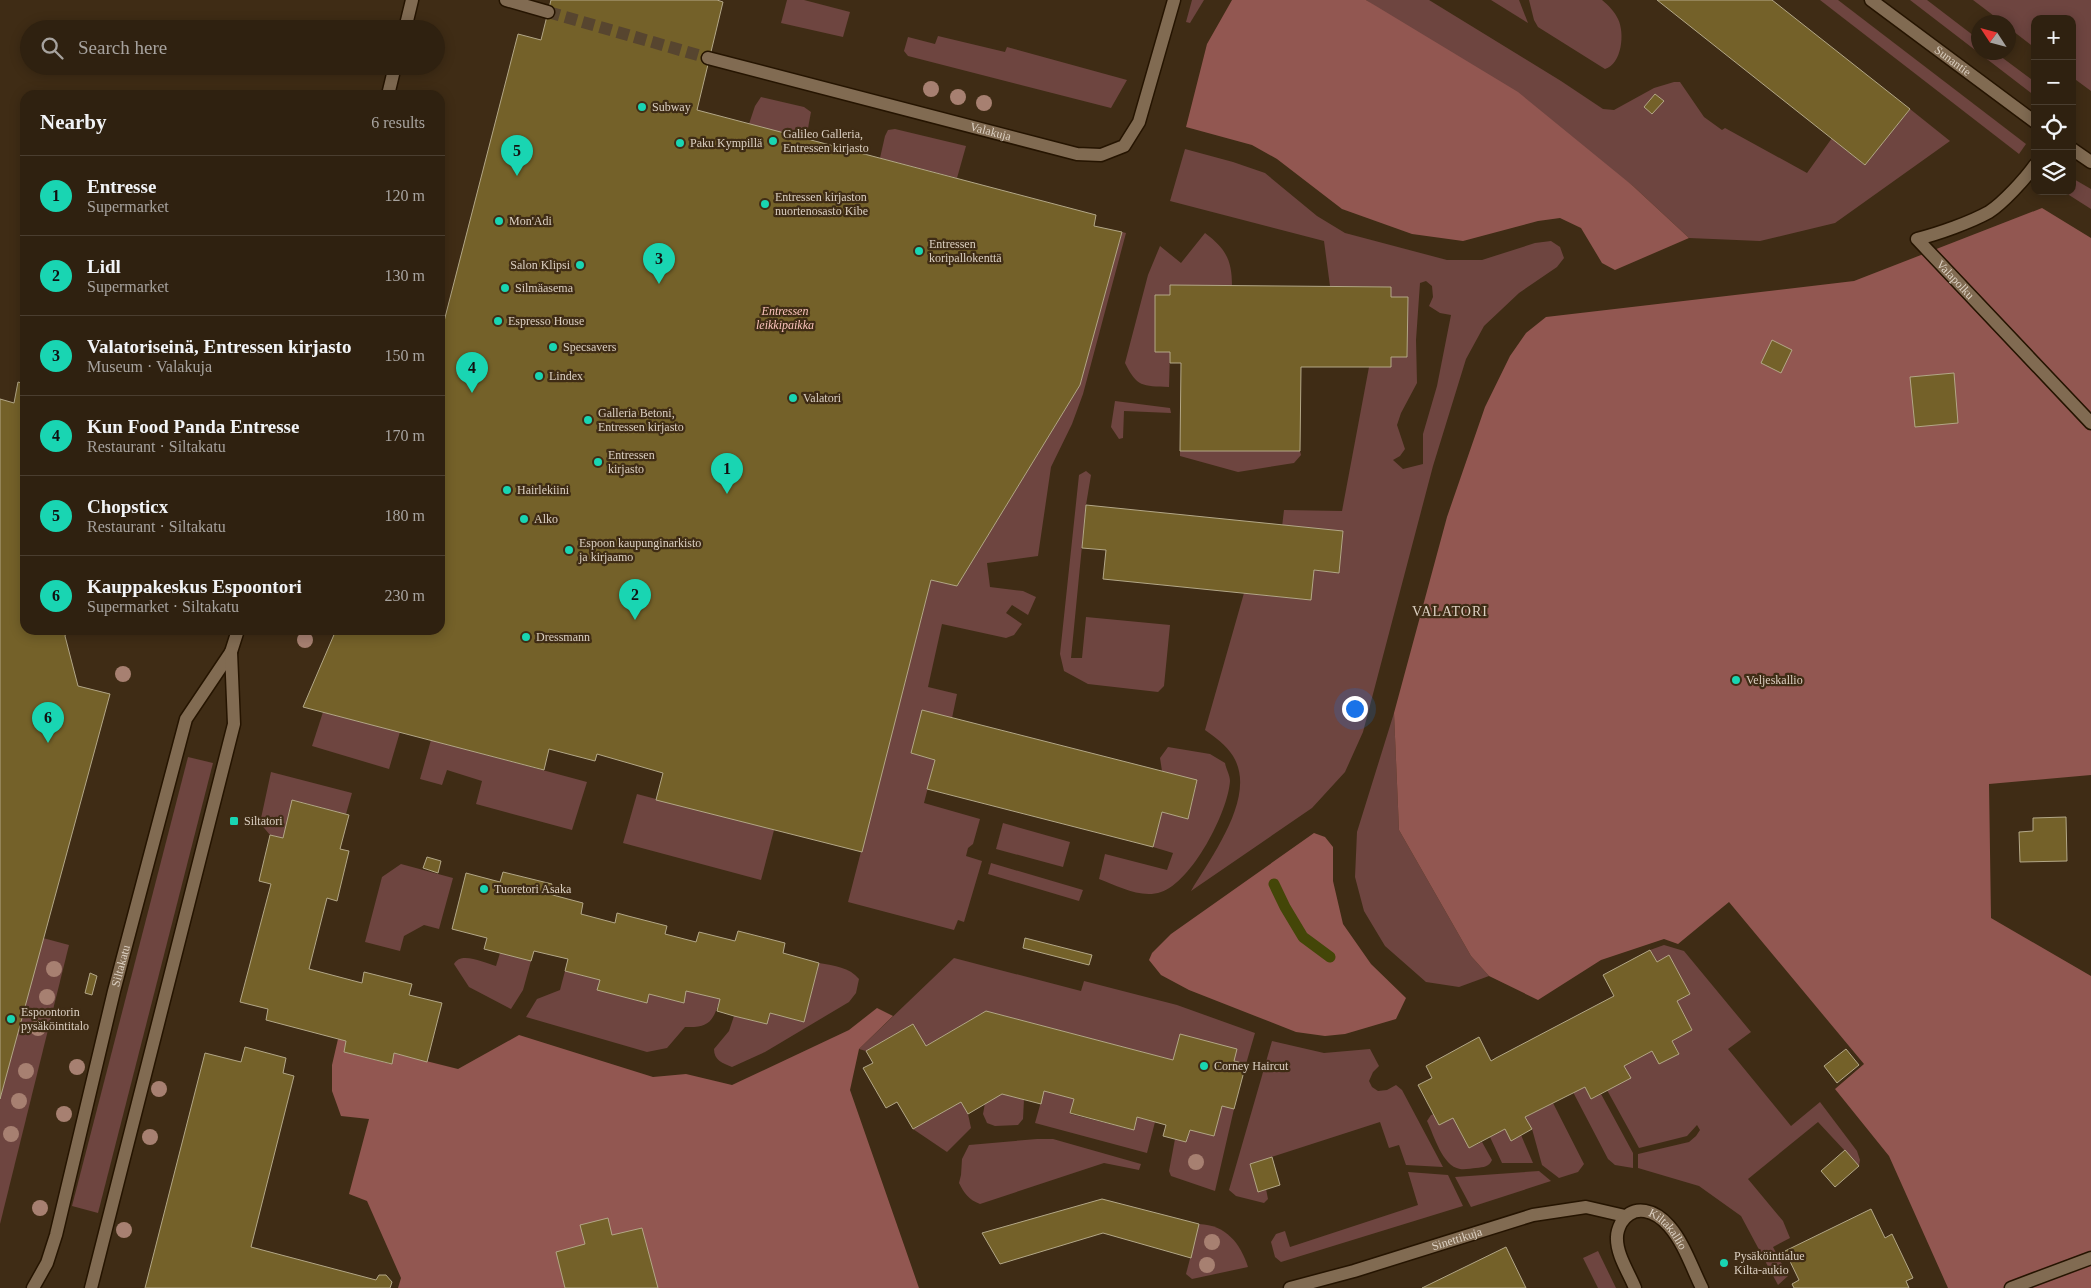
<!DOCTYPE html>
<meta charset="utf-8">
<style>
:root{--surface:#2f2110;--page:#372919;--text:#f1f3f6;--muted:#a7a39f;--line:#4a3e30;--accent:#19d5b2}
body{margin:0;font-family:"Times New Roman",serif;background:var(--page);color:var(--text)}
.controls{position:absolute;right:15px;top:15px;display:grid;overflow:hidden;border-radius:10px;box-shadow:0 2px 12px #0003}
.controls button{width:45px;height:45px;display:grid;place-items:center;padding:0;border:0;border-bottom:1px solid var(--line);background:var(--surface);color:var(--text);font:25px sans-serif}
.compass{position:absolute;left:1971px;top:15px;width:45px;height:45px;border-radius:50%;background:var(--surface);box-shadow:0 2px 12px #0003;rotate:306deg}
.you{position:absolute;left:1354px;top:708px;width:18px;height:18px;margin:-12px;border:4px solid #fff;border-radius:50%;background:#1a73e8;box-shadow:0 0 0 8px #1a73e833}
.badge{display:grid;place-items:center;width:32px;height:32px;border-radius:50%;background:var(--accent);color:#111;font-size:16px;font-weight:700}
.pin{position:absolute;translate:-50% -41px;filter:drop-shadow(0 1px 2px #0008)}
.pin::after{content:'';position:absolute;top:26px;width:18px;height:15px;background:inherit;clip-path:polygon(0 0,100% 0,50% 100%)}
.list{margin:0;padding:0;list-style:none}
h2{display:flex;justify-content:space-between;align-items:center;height:65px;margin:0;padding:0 20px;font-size:21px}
h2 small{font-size:16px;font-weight:400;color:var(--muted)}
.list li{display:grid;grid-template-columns:32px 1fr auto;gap:15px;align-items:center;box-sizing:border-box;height:80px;padding:0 20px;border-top:1px solid var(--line)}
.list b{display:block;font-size:19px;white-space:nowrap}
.list p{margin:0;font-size:16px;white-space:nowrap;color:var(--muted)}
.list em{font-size:16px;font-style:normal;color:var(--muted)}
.icon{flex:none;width:28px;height:28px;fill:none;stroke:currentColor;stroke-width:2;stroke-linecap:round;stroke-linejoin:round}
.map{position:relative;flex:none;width:2091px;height:1288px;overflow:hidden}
.search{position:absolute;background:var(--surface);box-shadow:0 2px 12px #0003;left:20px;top:20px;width:425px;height:55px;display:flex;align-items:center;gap:12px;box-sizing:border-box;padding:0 18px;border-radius:28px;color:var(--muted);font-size:19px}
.panel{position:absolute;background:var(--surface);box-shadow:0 2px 12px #0003;left:20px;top:90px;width:425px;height:545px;border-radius:15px}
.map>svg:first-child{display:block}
.green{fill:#6e4540;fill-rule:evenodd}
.forest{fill:#925751}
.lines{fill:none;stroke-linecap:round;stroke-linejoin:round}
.stream{stroke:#444608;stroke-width:11}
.building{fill:#746129;stroke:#b3a787}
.minor-tunnel{stroke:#57452f;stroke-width:12;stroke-dasharray:12 6;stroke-linecap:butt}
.minor-casing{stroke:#251400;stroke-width:15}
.tertiary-casing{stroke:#251400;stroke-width:15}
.minor{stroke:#816b52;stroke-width:12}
.tertiary{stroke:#816b52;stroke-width:12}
.tree{fill:#a78071}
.poi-dot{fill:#19d5b2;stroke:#3f2c15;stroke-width:2}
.labels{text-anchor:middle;stroke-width:4.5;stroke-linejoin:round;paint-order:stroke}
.street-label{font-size:12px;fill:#dcd0c2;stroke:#3f2c15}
.poi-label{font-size:12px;fill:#dcd0c2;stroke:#3f2c15;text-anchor:start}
.park-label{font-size:12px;font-style:italic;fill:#fcc4bd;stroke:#3f2c15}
.neighbourhood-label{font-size:14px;letter-spacing:1px;fill:#dcd0c2;stroke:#3f2c15}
</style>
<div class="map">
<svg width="2091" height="1288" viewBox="0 0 2091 1288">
<rect width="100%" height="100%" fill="#3f2c15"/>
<g class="green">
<polygon points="787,0 804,0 850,12 843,37 781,23"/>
<polygon points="1192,0 1204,0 1190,23 1186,22"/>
<polygon points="1366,0 1429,0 1561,81 1603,109 1614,110 1654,88 1674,82 1680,82 1704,117 1722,130 1725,128 1807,173 1832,138 1865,165 1910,109 1950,141 1835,223 1760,241 1689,238 1633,186"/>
<polygon points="1491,0 1519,0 1528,23"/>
<path d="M1529 0H1602C1608 5 1615 12 1618 19 1625 33 1622 64 1605 69L1538 27 1534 20Z"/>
<polygon points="1820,0 1838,0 2026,144 2019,154"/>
<polygon points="1910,0 1927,0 1978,39 1978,52 1996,53 2035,82 2035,96"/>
<polygon points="1973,0 2091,0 2091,91 2072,77 2075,67 2072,64 2072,19 2035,19 2035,48 2009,28 2008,22 2002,22"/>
<polygon points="938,36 1005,52 1007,47 1127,80 1111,108 908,56 904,51 908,37 935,44"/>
<polygon points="761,97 804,107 811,112 806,139 749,124 755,106"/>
<polygon points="895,129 966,146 957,178 880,158 885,136 888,130"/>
<path d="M1185 149 1233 162 1265 173 1317 216 1345 233 1447 260H1482L1535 243 1551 241 1560 247 1564 258 1557 267 1519 293 1484 326 1466 359 1433 466 1363 732 1345 772 1312 808 1191 891C1211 857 1258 796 1233 756 1226 745 1215 737 1205 730L1244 593 1310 600 1314 570 1339 573 1343 531 1282 527 1284 510 1342 511 1369 367H1391V357H1407L1408 297H1391V287L1330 286 1324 241 1170 201ZM1426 281 1432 286 1433 297 1429 306 1440 313 1451 315 1437 386 1423 434V464L1403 469 1393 460 1400 456 1405 449 1397 425 1401 413 1417 383 1416 340 1420 283Z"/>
<polygon points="2072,178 2091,189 2091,209 2069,195 2067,191 2072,191"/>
<polygon points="1122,232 1126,233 1083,394 1072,424 1051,467 1038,556 987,563 990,587 1023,591 1036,597 1028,615 1012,605 1006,613 1022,624 1014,635 1006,638 942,624 928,687 957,694 952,718 911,753 935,760 924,803 980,819 973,844 968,848 966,856 982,861 964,922 958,920 954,930 848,902 931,580 957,586 1080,385"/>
<path d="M1205 233C1226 249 1232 260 1232 286L1170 295H1155V351L1170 352 1169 387C1142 386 1137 387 1125 363L1148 275 1160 246 1181 263Z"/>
<polygon points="1115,401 1170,408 1171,413 1124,411 1123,438 1119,439 1111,427"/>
<polygon points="1180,451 1300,451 1301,455 1294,463 1238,472 1180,456"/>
<polygon points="1086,471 1091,475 1086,505 1071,658 1082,658 1086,617 1170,625 1164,686 1158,692 1088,684 1064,671 1060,654 1079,475"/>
<polygon points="323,712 400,732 389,769 312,746"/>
<polygon points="1394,713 1399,830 1471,956 1489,976 1459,987 1426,982 1385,946 1364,911 1355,877 1357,832"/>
<polygon points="431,740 587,782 572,830 476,804 482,781 447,770 442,785 420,779"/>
<path d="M1168 747 1210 754 1225 763C1226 769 1230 775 1230 781 1228 812 1192 882 1161 892 1141 899 1118 886 1099 879L1105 854 1167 870 1173 853 1153 847 1162 812 1188 819 1197 781 1162 771 1160 758Z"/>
<polygon points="188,757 213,763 98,1213 72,1206"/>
<polygon points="271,772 352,793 346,814 293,800 283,838 270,835 260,823"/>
<polygon points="637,794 774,830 761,880 623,843"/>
<polygon points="1003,823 1070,842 1063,867 996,849"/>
<polygon points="991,863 1083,890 1079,901 988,874"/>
<polygon points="401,864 453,878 439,929 424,925 404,936 400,951 365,942 382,877"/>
<polygon points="43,938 69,945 0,1224 0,1099"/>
<polygon points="1664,945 1684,951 1751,1032 1728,1049 1791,1126 1820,1102 1857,1151 1860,1160 1859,1166 1818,1122 1748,1179 1783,1221 1790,1238 1773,1247 1788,1276 1778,1285 1741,1216 1699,1186 1638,1168 1638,1154 1689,1142 1696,1136 1700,1130 1697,1125 1687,1136 1639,1148 1607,1090 1630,1078 1624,1066 1652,1051 1679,1053 1672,1041 1692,1030 1677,1001 1690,994 1669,956 1657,962 1650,950"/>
<path d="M500 953 531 961 523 990 511 1009 469 987 454 964C461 951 484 963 496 966Z"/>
<polygon points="954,958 1081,991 1084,981 1177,1005 1255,1033 1246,1064 1234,1061 1180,1034 1173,1060 986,1011 926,1046 913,1024 866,1051 859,1049"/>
<path d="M819 963C835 966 849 967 859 979L856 993 849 1002 765 1052 732 1067C722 1063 714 1060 714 1049L729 1031 734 1016 767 1024 770 1013 804 1022Z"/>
<path d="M565 971 600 980 598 990 646 1003 649 994 684 1003 686 991 720 999C713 1022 709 1028 685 1027L667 1048 647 1052 526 1017 537 999 560 990Z"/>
<polygon points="1272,1041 1324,1053 1370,1049 1379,1066 1373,1072 1369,1081 1372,1087 1378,1091 1387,1090 1396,1085 1402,1090 1443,1167 1406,1165 1399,1145 1389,1148 1380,1122 1250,1164 1258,1191 1266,1189 1268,1199 1264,1203 1236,1196 1229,1190"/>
<polygon points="1585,1087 1591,1099 1601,1094 1633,1153 1633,1168 1615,1165 1608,1159 1573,1092"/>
<polygon points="1044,1091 1074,1099 1070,1114 1134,1130 1137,1117 1155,1122 1147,1153 1035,1123"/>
<polygon points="1002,1094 1024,1099 1023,1119 1018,1125 995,1126 987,1123 983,1114 985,1103"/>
<polygon points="961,1102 968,1114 971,1128 947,1152 913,1129"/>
<polygon points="1553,1103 1584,1164 1578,1172 1559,1178 1542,1165 1532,1129 1525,1117"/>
<polygon points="1222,1106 1234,1109 1215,1191 1171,1176 1169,1171 1175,1139 1186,1142 1190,1130 1214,1136"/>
<path d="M1434 1114 1453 1118 1469 1148 1482 1142 1492 1160C1489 1167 1484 1167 1476 1168 1472 1168 1465 1170 1460 1169 1442 1166 1434 1135 1427 1121L1431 1115Z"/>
<polygon points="1505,1129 1511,1140 1521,1135 1533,1163 1502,1163 1490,1137"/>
<path d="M1037 1139H1053L1141 1164 1139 1170 1104 1163 980 1204C969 1200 964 1193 959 1183L961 1175 962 1159 969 1145Z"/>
<polygon points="1539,1171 1551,1181 1471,1207 1455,1177"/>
<polygon points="1408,1172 1448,1175 1463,1206 1281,1262 1275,1257 1271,1242 1276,1234 1285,1231 1290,1247 1418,1205"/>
<path d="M1199 1224C1226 1225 1240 1243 1248 1267L1192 1279 1186 1274Z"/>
<polygon points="1598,1251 1616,1288 1598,1288 1583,1258"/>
</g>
<g class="forest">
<polygon points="1232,0 1366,0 1518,92 1633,186 1689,238 1615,270 1602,263 1581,228 1560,218 1538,221 1463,241 1412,234 1342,209 1277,159 1252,145 1186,127 1207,44"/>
<polygon points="2042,208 2091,238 2091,775 1989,784 1991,918 2091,976 2091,1288 1948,1288 1889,1156 1835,1089 1864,1064 1729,902 1678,944 1664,939 1601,960 1538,1000 1489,976 1471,956 1399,830 1394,713 1447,517 1485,407 1510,356 1526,333 1546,317 1854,281"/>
<polygon points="1314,833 1325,837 1333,847 1333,881 1343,924 1371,964 1406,998 1396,1019 1345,1034 1325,1036 1296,1032 1189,990 1161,975 1149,960 1152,953 1171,934"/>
<polygon points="877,1008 893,1016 859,1049 850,1090 919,1288 398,1288 401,1278 367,1201 349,1194 369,1119 341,1116 332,1091 332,1065 338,1039 346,1041 344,1052 391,1064 394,1053 458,1069 519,1035 653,1077 686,1074 732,1085 849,1030"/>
</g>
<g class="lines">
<polyline class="stream" points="1274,884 1285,907 1303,937 1330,957"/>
</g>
<g class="building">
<polygon points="551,0 717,0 723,2 697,110 1096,215 1094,226 1122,232 1080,385 957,586 931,580 862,852 656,800 663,773 597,754 595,761 549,749 544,770 303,707 336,630 440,630 440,337 518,34 541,40"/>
<polygon points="1657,0 1772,0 1910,109 1865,165"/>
<polygon points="1655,94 1664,101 1652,114 1644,107"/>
<polygon points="1170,285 1391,287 1391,297 1408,297 1407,357 1391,357 1391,367 1301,367 1300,451 1180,451 1181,363 1170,363 1170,352 1155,352 1155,295 1170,295"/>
<polygon points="1772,340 1792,350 1781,373 1761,363"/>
<polygon points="1954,373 1958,423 1915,427 1910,377"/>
<polygon points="18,382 25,384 25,630 67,630 65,636 78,686 110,694 0,1099 0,399 14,403"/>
<polygon points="1086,505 1343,531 1339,573 1314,570 1311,600 1103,579 1106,550 1082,548"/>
<polygon points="922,710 1197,780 1188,819 1162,812 1153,847 927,789 935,760 911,753"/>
<polygon points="292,800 349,815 340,849 349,851 337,901 327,898 309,969 362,983 364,972 412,984 409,995 442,1003 427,1062 394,1053 392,1064 344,1052 346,1041 266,1020 268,1009 240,1002 271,884 259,881 270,835 283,838"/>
<polygon points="2066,817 2067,861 2020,862 2019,832 2033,831 2033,818"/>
<polygon points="427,857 441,861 438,873 423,868"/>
<polygon points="503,872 552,884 549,894 583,903 581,914 615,923 617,913 628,916 667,926 665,934 696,942 699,932 735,941 738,931 785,943 783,953 819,963 804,1022 770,1013 767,1024 734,1016 717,1011 720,999 686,991 684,1003 649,994 647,1003 597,990 600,980 565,971 568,959 534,951 531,961 484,949 487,938 452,929 466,873 500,882"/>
<polygon points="1025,938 1092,955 1089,965 1023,948"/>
<polygon points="1650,950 1657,962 1669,955 1690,994 1677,1001 1692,1030 1672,1041 1679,1054 1659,1064 1652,1051 1624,1066 1631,1078 1591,1099 1585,1087 1525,1117 1532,1129 1511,1141 1505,1129 1469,1148 1453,1118 1439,1125 1418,1085 1432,1078 1426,1066 1479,1037 1491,1061 1496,1058 1614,996 1603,975"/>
<polygon points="90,973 97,976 92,995 85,993"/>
<polygon points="986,1011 1173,1060 1180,1034 1237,1049 1234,1061 1246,1064 1234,1109 1222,1106 1214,1136 1190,1130 1186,1142 1163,1136 1166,1125 1137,1117 1134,1130 1070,1113 1074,1099 1044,1091 1041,1104 1002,1094 968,1114 961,1102 913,1129 897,1102 886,1108 863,1068 873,1063 866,1051 913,1024 926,1046"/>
<polygon points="245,1047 286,1058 283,1073 294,1076 251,1247 376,1280 379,1275 386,1275 392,1282 390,1288 145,1288 205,1053 241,1062"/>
<polygon points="1846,1049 1859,1065 1837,1083 1824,1066"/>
<polygon points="1845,1150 1859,1166 1835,1187 1821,1171"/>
<polygon points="1272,1157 1280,1185 1258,1192 1250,1164"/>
<polygon points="1102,1199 1199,1224 1191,1258 1103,1233 1000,1264 982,1233"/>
<polygon points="1871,1209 1885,1238 1892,1234 1913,1278 1906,1281 1909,1288 1794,1288 1792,1284 1799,1280 1785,1251"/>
<polygon points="608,1218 612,1235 642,1228 658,1288 565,1288 556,1252 585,1244 580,1225"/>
<polygon points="1506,1247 1526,1288 1422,1288"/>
</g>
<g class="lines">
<polyline class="minor-tunnel" points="548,12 708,58"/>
<defs>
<g id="minor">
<polyline points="506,0 548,12"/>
<path id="s1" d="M708 58 1077 154 1101 155 1124 146 1139 122 1174 0"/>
<path id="s2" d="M2035 165C2025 179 2003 203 1989 212 1971 222 1938 234 1917 239L2091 423"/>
<path id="s3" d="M1290 1288 1354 1271 1533 1215 1586 1207 1625 1216"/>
<path id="s4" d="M1635 1288C1629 1273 1616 1254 1617 1237 1617 1232 1619 1227 1621 1223 1634 1202 1656 1211 1669 1226 1684 1243 1692 1268 1702 1288"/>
<polyline points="2011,1288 2091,1258"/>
</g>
<g id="tertiary">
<path id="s5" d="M1871 0 2035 122"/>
<polyline points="405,29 412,0"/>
<polyline points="388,95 395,66"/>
<polyline points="2072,149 2091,162"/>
<path id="s6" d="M33 1288 47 1263 56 1235 114 991 186 719 231 652 238 630"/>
<polyline points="91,1288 234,724 231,652"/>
</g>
</defs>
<use href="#minor" class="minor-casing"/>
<use href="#tertiary" class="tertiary-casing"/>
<use href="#minor" class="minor"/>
<use href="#tertiary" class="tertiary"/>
</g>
<g class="tree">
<circle cx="931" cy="89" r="8"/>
<circle cx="958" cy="97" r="8"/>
<circle cx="984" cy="103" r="8"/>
<circle cx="305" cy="640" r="8"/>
<circle cx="123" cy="674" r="8"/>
<circle cx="54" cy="969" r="8"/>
<circle cx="47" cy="997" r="8"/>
<circle cx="38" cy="1028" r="8"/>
<circle cx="77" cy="1067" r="8"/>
<circle cx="26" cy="1071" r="8"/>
<circle cx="159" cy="1089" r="8"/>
<circle cx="19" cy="1101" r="8"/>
<circle cx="64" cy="1114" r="8"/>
<circle cx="11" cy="1134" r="8"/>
<circle cx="150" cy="1137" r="8"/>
<circle cx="1196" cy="1162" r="8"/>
<circle cx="40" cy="1208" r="8"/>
<circle cx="124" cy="1230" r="8"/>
<circle cx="1212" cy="1242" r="8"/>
<circle cx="1207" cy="1265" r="8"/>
</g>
<g class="poi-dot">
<circle cx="642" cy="107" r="5"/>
<circle cx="773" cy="141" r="5"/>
<circle cx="680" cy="143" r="5"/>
<circle cx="765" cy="204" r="5"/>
<circle cx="499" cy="221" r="5"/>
<circle cx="919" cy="251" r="5"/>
<circle cx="580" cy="265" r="5"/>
<circle cx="505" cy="288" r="5"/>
<circle cx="498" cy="321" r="5"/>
<circle cx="553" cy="347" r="5"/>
<circle cx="539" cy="376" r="5"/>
<circle cx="793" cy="398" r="5"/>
<circle cx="588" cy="420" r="5"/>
<circle cx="598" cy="462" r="5"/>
<circle cx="507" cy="490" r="5"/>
<circle cx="524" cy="519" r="5"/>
<circle cx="569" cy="550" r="5"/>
<circle cx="526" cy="637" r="5"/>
<circle cx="1736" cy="680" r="5"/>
<rect x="229" y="816" width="10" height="10" rx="2.5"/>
<circle cx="484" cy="889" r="5"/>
<circle cx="11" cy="1019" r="5"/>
<circle cx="1204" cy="1066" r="5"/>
<circle cx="1724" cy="1263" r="5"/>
</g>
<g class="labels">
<g class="street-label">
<text dy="4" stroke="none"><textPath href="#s5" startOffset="102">Sunantie</textPath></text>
<text dy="4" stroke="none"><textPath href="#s1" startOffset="292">Valakuja</textPath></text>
<text dy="4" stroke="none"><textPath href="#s2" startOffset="199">Valapolku</textPath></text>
<text dy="4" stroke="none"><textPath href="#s6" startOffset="335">Siltakatu</textPath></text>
<text dy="4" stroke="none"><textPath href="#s4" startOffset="128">Kiltakallio</textPath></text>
<text dy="4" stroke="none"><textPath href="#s3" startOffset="174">Sinettikuja</textPath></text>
</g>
<g class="poi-label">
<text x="652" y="111">Subway</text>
<text x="783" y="138">Galileo Galleria,<tspan x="783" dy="14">Entressen kirjasto</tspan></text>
<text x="690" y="147">Paku Kympillä</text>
<text x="775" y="201">Entressen kirjaston<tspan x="775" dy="14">nuortenosasto Kibe</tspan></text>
<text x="509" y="225">Mon'Adi</text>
<text x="929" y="248">Entressen<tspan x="929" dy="14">koripallokenttä</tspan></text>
<text x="570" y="269" text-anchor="end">Salon Klipsi</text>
<text x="515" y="292">Silmäasema</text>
<text x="508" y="325">Espresso House</text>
<text x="563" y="351">Specsavers</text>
<text x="549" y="380">Lindex</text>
<text x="803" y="402">Valatori</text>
<text x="598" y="417">Galleria Betoni,<tspan x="598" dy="14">Entressen kirjasto</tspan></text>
<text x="608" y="459">Entressen<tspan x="608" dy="14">kirjasto</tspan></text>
<text x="517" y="494">Hairlekiini</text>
<text x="534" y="523">Alko</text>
<text x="579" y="547">Espoon kaupunginarkisto<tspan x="579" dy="14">ja kirjaamo</tspan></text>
<text x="536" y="641">Dressmann</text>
<text x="1746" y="684">Veljeskallio</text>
<text x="244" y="825">Siltatori</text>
<text x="494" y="893">Tuoretori Asaka</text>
<text x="21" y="1016">Espoontorin<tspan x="21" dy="14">pysäköintitalo</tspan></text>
<text x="1214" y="1070">Corney Haircut</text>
<text x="1734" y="1260">Pysäköintialue<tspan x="1734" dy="14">Kilta-aukio</tspan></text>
</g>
<g class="park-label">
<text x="785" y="315">Entressen<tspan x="785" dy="14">leikkipaikka</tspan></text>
</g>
<g class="neighbourhood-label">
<text x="1450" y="616">VALATORI</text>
</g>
</g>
</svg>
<div class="controls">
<button>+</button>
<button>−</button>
<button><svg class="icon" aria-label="locate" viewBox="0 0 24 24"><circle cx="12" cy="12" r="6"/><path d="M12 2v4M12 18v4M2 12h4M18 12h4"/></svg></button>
<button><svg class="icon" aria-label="layers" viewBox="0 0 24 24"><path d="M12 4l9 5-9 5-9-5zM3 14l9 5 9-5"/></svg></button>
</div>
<svg class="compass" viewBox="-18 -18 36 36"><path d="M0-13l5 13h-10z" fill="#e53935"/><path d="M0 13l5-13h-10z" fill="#a7a39f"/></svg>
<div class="you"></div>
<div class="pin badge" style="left:727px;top:494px">1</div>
<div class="pin badge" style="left:635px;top:620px">2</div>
<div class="pin badge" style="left:659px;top:284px">3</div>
<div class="pin badge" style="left:472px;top:393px">4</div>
<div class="pin badge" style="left:517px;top:176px">5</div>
<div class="pin badge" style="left:48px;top:743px">6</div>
<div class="search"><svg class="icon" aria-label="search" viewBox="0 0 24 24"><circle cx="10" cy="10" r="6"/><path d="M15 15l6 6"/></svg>Search here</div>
<section class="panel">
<h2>Nearby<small>6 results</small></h2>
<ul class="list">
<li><span class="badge">1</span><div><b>Entresse</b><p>Supermarket</p></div><em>120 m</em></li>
<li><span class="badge">2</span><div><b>Lidl</b><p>Supermarket</p></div><em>130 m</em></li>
<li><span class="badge">3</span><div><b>Valatoriseinä, Entressen kirjasto</b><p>Museum · Valakuja</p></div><em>150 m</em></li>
<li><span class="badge">4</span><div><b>Kun Food Panda Entresse</b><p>Restaurant · Siltakatu</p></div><em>170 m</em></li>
<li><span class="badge">5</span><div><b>Chopsticx</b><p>Restaurant · Siltakatu</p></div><em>180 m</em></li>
<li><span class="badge">6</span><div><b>Kauppakeskus Espoontori</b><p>Supermarket · Siltakatu</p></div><em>230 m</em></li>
</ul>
</section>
</div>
